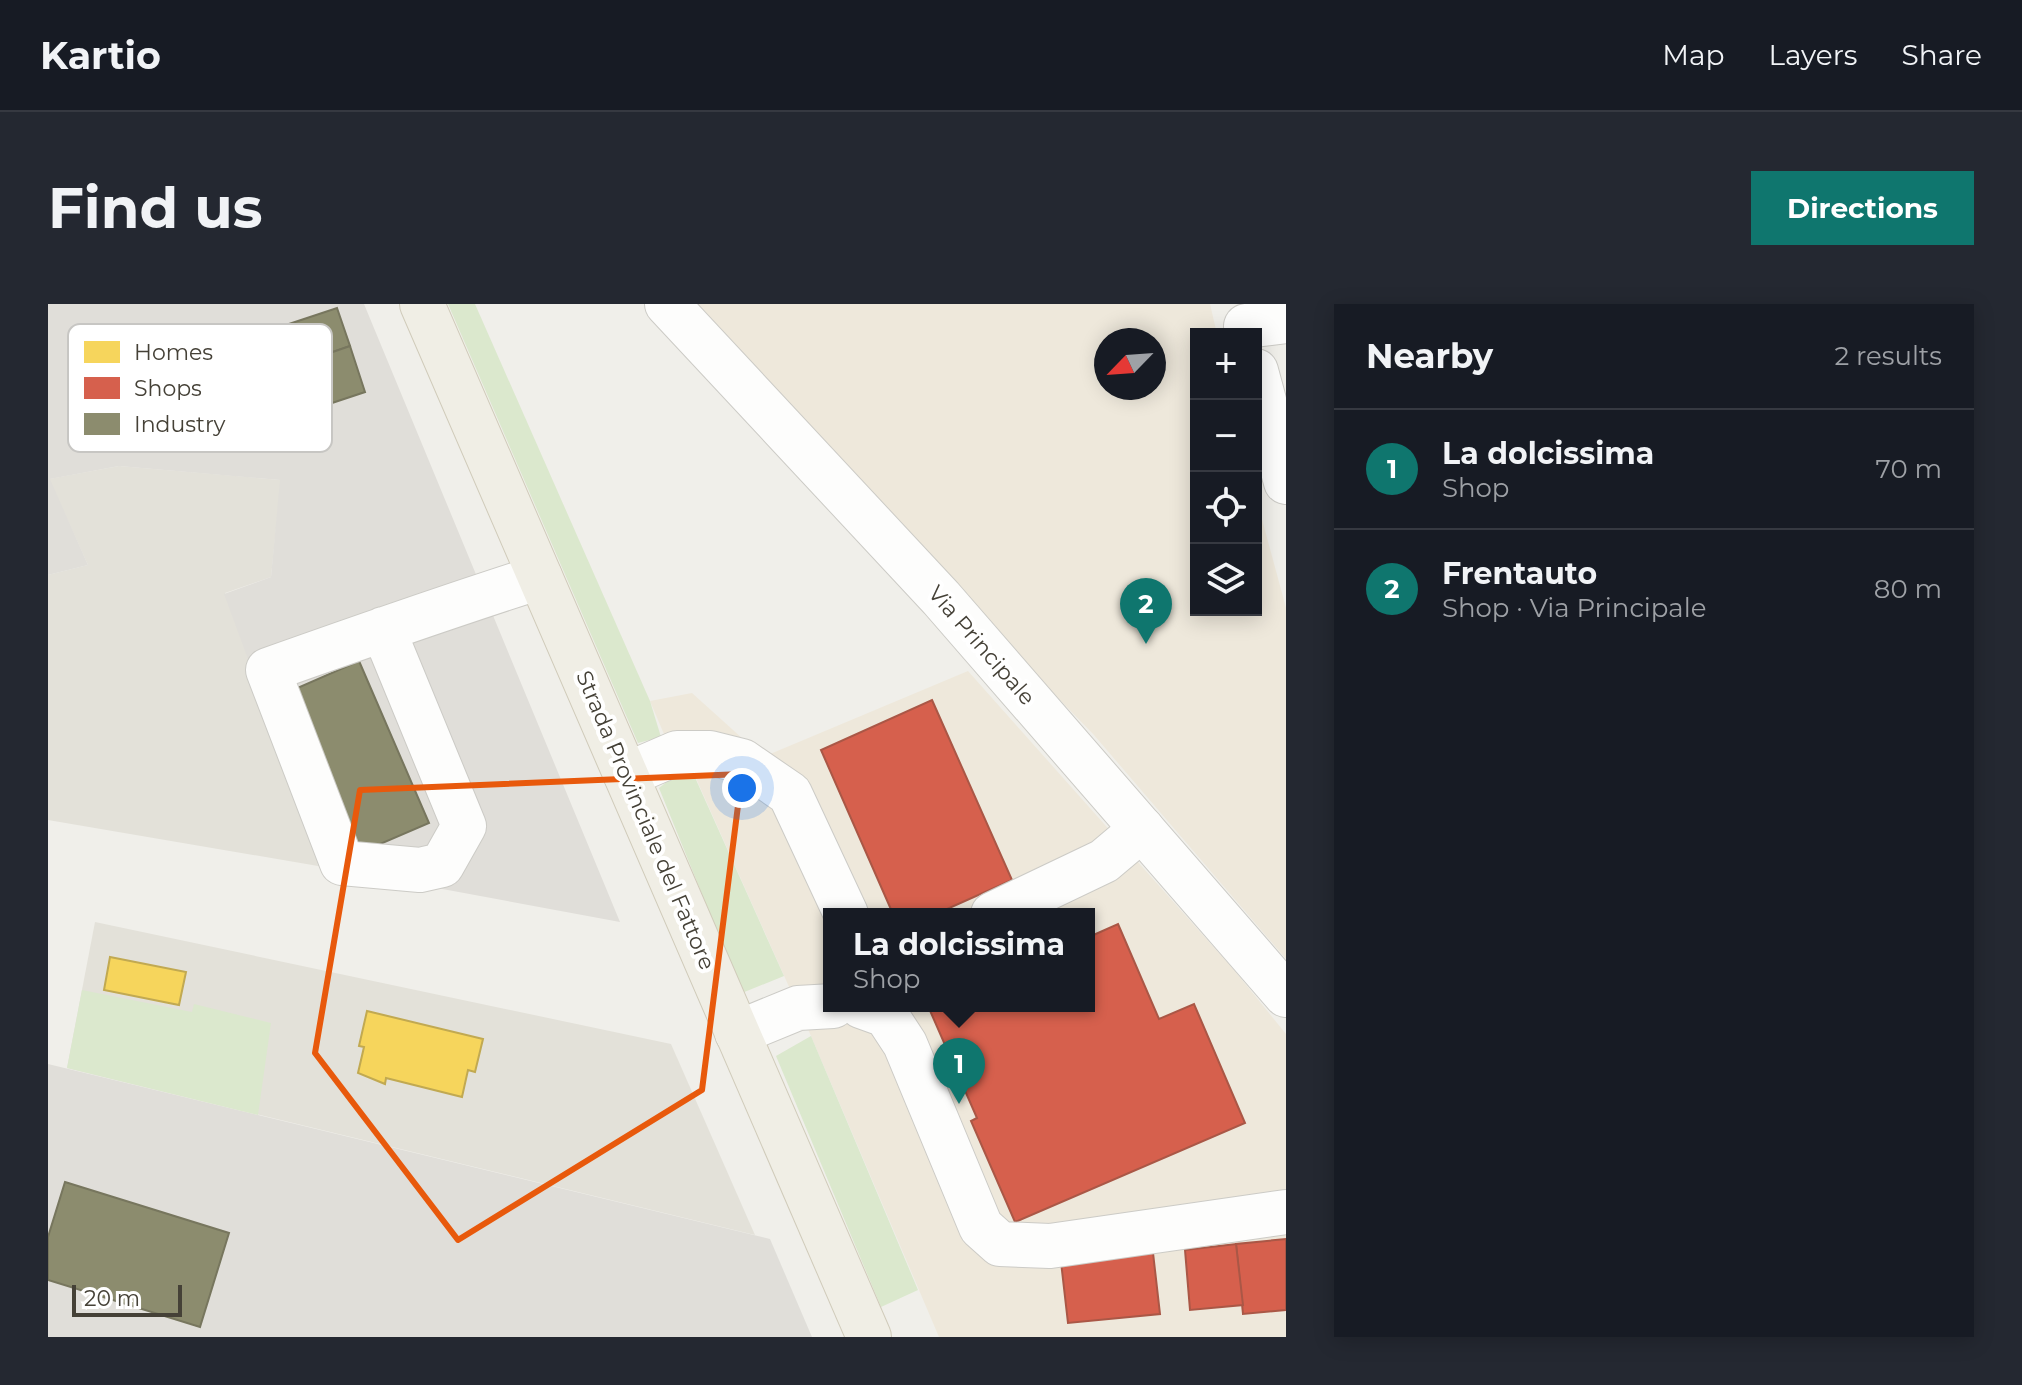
<!DOCTYPE html>
<meta charset="utf-8">
<style>
:root{--surface:#171b24;--page:#242831;--text:#f1f3f6;--muted:#9ea1a6;--line:#363941;--accent:#0f766e}
body{margin:0;font-family:Montserrat,sans-serif;background:var(--page);color:var(--text)}
.controls{position:absolute;right:24px;top:24px;display:grid;overflow:hidden;border-radius:0px;box-shadow:0 4px 20px #0003}
.controls button{width:72px;height:72px;display:grid;place-items:center;padding:0;border:0;border-bottom:2px solid var(--line);background:var(--surface);color:var(--text);font:40px sans-serif}
.compass{position:absolute;left:1046px;top:24px;width:72px;height:72px;border-radius:50%;background:var(--surface);box-shadow:0 4px 20px #0003;rotate:245deg}
.scale{position:absolute;left:24px;bottom:20px;width:110px;box-sizing:border-box;padding-left:8px;border:4px solid #454137;border-top:0;font-size:22px;line-height:28px;white-space:nowrap;color:#454137;-webkit-text-stroke:6px #fff;paint-order:stroke}
.you{position:absolute;left:694px;top:484px;width:28px;height:28px;margin:-20px;border:6px solid #fff;border-radius:50%;background:#1a73e8;box-shadow:0 0 0 12px #1a73e833}
.badge{display:grid;place-items:center;width:52px;height:52px;border-radius:50%;background:var(--accent);color:#fff;font-size:26px;font-weight:700}
.pin{position:absolute;translate:-50% -66px;filter:drop-shadow(0 2px 4px #0008)}
.pin::after{content:'';position:absolute;top:42px;width:28px;height:24px;background:inherit;clip-path:polygon(0 0,100% 0,50% 100%)}
.popup{position:absolute;left:775px;top:604px;width:272px;height:104px;box-sizing:border-box;display:grid;place-content:center;border-radius:0px;background:var(--surface);filter:drop-shadow(0 2px 6px #0005);font-size:26px;white-space:nowrap;color:var(--muted)}
.popup b{font-size:30px;color:var(--text)}
.popup::after{content:'';position:absolute;left:50%;top:100%;margin-left:-16px;border:16px solid transparent;border-top-color:var(--surface)}
.list{margin:0;padding:0;list-style:none}
h2{display:flex;justify-content:space-between;align-items:center;height:104px;margin:0;padding:0 32px;font-size:34px}
h2 small{font-size:26px;font-weight:400;color:var(--muted)}
.list li{display:grid;grid-template-columns:52px 1fr auto;gap:24px;align-items:center;box-sizing:border-box;height:120px;padding:0 32px;border-top:2px solid var(--line)}
.list b{display:block;font-size:30px;white-space:nowrap}
.list p{margin:0;font-size:26px;white-space:nowrap;color:var(--muted)}
.list em{font-size:26px;font-style:normal;color:var(--muted)}
.icon{flex:none;width:44px;height:44px;fill:none;stroke:currentColor;stroke-width:2;stroke-linecap:round;stroke-linejoin:round}
.map{position:relative;flex:none;width:1238px;height:1033px;overflow:hidden;border-radius:0px}
header{display:flex;align-items:center;gap:48px;box-sizing:border-box;height:112px;padding:0 40px;background:var(--surface);border-bottom:2px solid var(--line)}
header strong{font-size:38px}
nav{display:flex;gap:44px;margin-inline-start:auto;font-size:28px}
.intro{display:flex;align-items:center;justify-content:space-between;box-sizing:border-box;height:192px;padding:0 48px}
h1{margin:0;font-size:56px}
.button{padding:20px 36px;border-radius:0px;background:var(--accent);color:#fff;font-size:28px;font-weight:700}
main{display:flex;gap:48px;padding:0 48px}
aside{flex:1;background:var(--surface);border-radius:0px;box-shadow:0 4px 20px #0003}
.map>svg:first-child{display:block}
.residential{fill:#e3e1d9}
.commercial{fill:#eee8db;fill-rule:evenodd}
.industrial{fill:#e0ded9}
.green{fill:#dbe8cd}
.homes{fill:#f6d55c;stroke:#c1a951;stroke-width:2}
.shops{fill:#d6604d;stroke:#aa5746;stroke-width:2}
.industry{fill:#8c8c6e;stroke:#77765e;stroke-width:2}
.lines{fill:none;stroke-linecap:round;stroke-linejoin:round}
.minor-casing{stroke:#cccbc6;stroke-width:46}
.major-casing{stroke:#d0cbba;stroke-width:46}
.minor{stroke:#fdfdfc;stroke-width:44}
.major{stroke:#f0eee5;stroke-width:44}
.marked{fill:none;stroke:#e8590c;stroke-width:6;stroke-linejoin:round}
.labels{text-anchor:middle;stroke-width:8;stroke-linejoin:round;paint-order:stroke}
.street-label{font-size:22px;fill:#454137;stroke:#fff}
.key{fill:#fff;stroke:#c7c6c3;stroke-width:2}
.key-label{font-size:22px;fill:#454137}
</style>
<header>
<strong>Kartio</strong>
<nav><a>Map</a><a>Layers</a><a>Share</a></nav>
</header>
<div class="intro"><h1>Find us</h1><a class="button">Directions</a></div>
<main>
<div class="map">
<svg width="1238" height="1033" viewBox="0 0 1238 1033">
<rect width="100%" height="100%" fill="#f0efea"/>
<g class="residential">
<polygon points="71,162 233,176 223,273 177,289 259,515 270,562 0,516 0,271 40,261 1,175"/>
<polygon points="47,618 623,740 707,931 19,764"/>
</g>
<g class="commercial">
<path d="M644 0H1162L1169 30H1148V306H1208V193L1238 304V655L1046 431 842 221ZM1058 36H1106V84H1058Z"/>
<path d="M920 367 1186 666 1238 730V1033H891L763 732 642 461 632 468 602 397 644 389 715 453ZM781 610H1041V702H781Z"/>
</g>
<g class="industrial">
<polygon points="0,0 316,0 572,618 270,562 259,515 176,290 223,273 232,176 71,162 2,175 40,261 0,271"/>
<polygon points="0,760 722,935 764,1033 0,1033"/>
</g>
<g class="green">
<polygon points="400,0 427,0 602,397 613,433 590,439"/>
<polygon points="641,460 736,672 694,689 611,484"/>
<polygon points="34,686 144,708 146,700 223,719 210,811 19,764"/>
<polygon points="763,732 870,986 833,1003 728,752"/>
</g>
<g class="homes">
<polygon points="62,653 138,668 131,701 56,686"/>
<polygon points="319,707 435,735 427,768 420,766 414,793 338,774 337,780 310,769 316,743 311,742"/>
</g>
<g class="shops">
<polygon points="884,396 964,576 888,610 845,610 773,446"/>
<polygon points="1070,620 1111,715 1146,700 1197,819 967,918 923,817 929,814 880,702 1041,702 1041,633"/>
<polygon points="1238,935 1238,1006 1195,1010 1188,940"/>
<polygon points="1104,940 1112,1010 1020,1019 1012,949"/>
<polygon points="1188,940 1195,1001 1142,1006 1137,946"/>
</g>
<g class="industry">
<polygon points="289,4 302,42 227,68 214,29"/>
<polygon points="302,42 317,88 242,113 227,68"/>
<polygon points="311,357 381,519 302,553 238,389"/>
<polygon points="17,878 181,929 152,1023 0,976 0,933"/>
</g>
<g class="lines">
<defs>
<g id="minor">
<polyline points="619,0 893,294 1238,691"/>
<polyline points="1198,22 1238,17"/>
<polyline points="1208,67 1238,178"/>
<path d="M335 325 416 522 394 561 372 566 294 559 220 366C310 334 401 302 492 273"/>
<polyline points="578,471 629,449 662,449 694,457 742,490 798,610"/>
<polyline points="945,610 1056,557 1094,525"/>
<polyline points="813,702 838,711 857,740 933,923 952,940 1002,942 1238,908"/>
<polyline points="689,729 750,704 785,702"/>
</g>
<polyline id="major" points="374,0 821,1033"/>
</defs>
<use href="#minor" class="minor-casing"/>
<use href="#major" class="major-casing"/>
<use href="#minor" class="minor"/>
<use href="#major" class="major"/>
</g>
<path class="marked" d="M694 470 654 786 410 936 267 749 312 486Z"/>
<g class="labels">
<g class="street-label">
<text transform="translate(934 341) rotate(49)" y="8">Via Principale</text>
<text transform="translate(598 516) rotate(67)" y="8">Strada Provinciale del Fattore</text>
</g>
</g>
<rect x="20" y="20" width="264" height="128" rx="12" class="key"/>
<rect x="36" y="37" width="36" height="22" fill="#f6d55c"/>
<rect x="36" y="73" width="36" height="22" fill="#d6604d"/>
<rect x="36" y="109" width="36" height="22" fill="#8c8c6e"/>
<g class="key-label">
<text x="86" y="56">Homes</text>
<text x="86" y="92">Shops</text>
<text x="86" y="128">Industry</text>
</g>
</svg>
<div class="controls">
<button>+</button>
<button>−</button>
<button><svg class="icon" aria-label="locate" viewBox="0 0 24 24"><circle cx="12" cy="12" r="6"/><path d="M12 2v4M12 18v4M2 12h4M18 12h4"/></svg></button>
<button><svg class="icon" aria-label="layers" viewBox="0 0 24 24"><path d="M12 4l9 5-9 5-9-5zM3 14l9 5 9-5"/></svg></button>
</div>
<svg class="compass" viewBox="-18 -18 36 36"><path d="M0-13l5 13h-10z" fill="#e53935"/><path d="M0 13l5-13h-10z" fill="#9ea1a6"/></svg>
<div class="scale">20 m</div>
<div class="you"></div>
<div class="pin badge" style="left:911px;top:800px">1</div>
<div class="popup"><b>La dolcissima</b>Shop</div>
<div class="pin badge" style="left:1098px;top:340px">2</div>
</div>
<aside>
<h2>Nearby<small>2 results</small></h2>
<ul class="list">
<li><span class="badge">1</span><div><b>La dolcissima</b><p>Shop</p></div><em>70 m</em></li>
<li><span class="badge">2</span><div><b>Frentauto</b><p>Shop · Via Principale</p></div><em>80 m</em></li>
</ul>
</aside>
</main>
